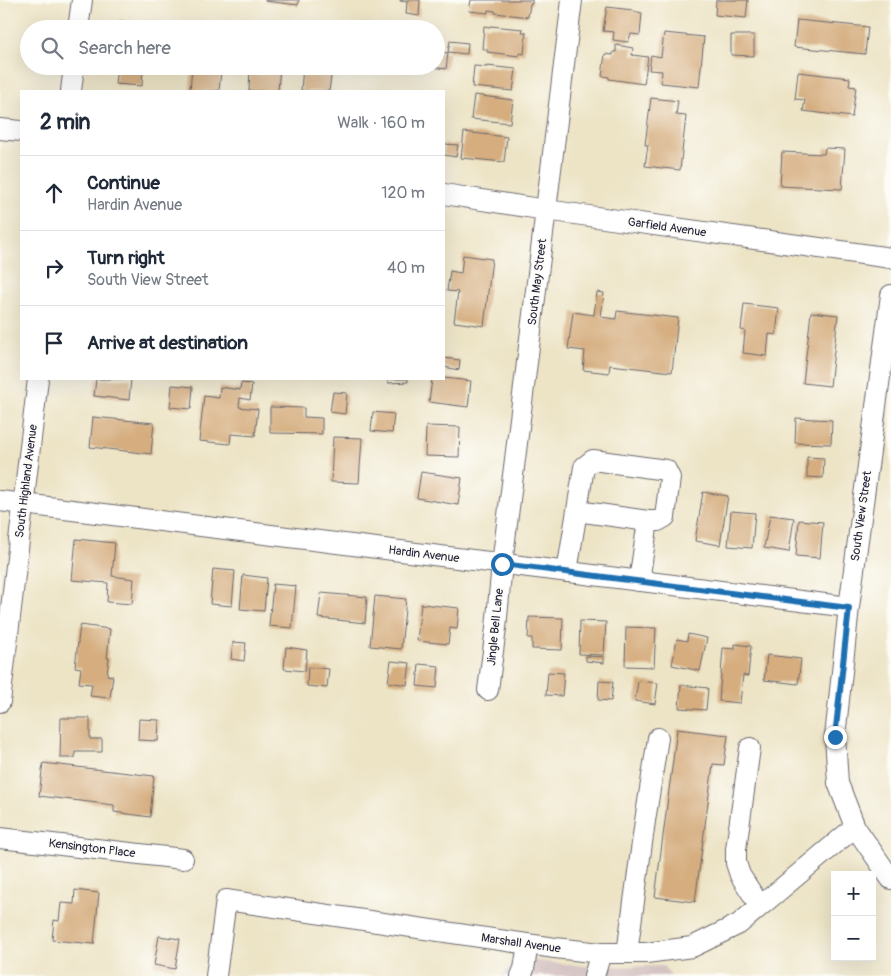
<!DOCTYPE html>
<meta charset="utf-8">
<style>
:root{--surface:#fff;--page:#f6f6f7;--text:#1f2937;--muted:#747a83;--line:#e0e1e3}
body{margin:0;font-family:Pangolin,sans-serif;background:var(--page);color:var(--text)}
.controls{position:absolute;right:15px;bottom:15px;display:grid;overflow:hidden;border-radius:0px;box-shadow:0 5px 20px #0002}
.controls button{width:45px;height:45px;display:grid;place-items:center;padding:0;border:0;border-bottom:1px solid var(--line);background:var(--surface);color:var(--text);font:25px sans-serif}
.stop{position:absolute;width:15px;height:15px;margin:-11px;border:4px solid #1f6fb2;border-radius:50%;background:#fff}
.stop.end{background:#1f6fb2;border-color:#fff;box-shadow:0 1px 5px #0008}
.list{margin:0;padding:0;list-style:none}
h2{display:flex;justify-content:space-between;align-items:center;height:65px;margin:0;padding:0 20px;font-size:21px}
h2 small{font-size:16px;font-weight:400;color:var(--muted)}
.list li{display:grid;grid-template-columns:32px 1fr auto;gap:15px;align-items:center;box-sizing:border-box;height:75px;padding:0 20px;border-top:1px solid var(--line)}
.list b{display:block;font-size:19px;white-space:nowrap}
.list p{margin:0;font-size:16px;white-space:nowrap;color:var(--muted)}
.list em{font-size:16px;font-style:normal;color:var(--muted)}
.icon{flex:none;width:28px;height:28px;fill:none;stroke:currentColor;stroke-width:2;stroke-linecap:round;stroke-linejoin:round}
.map{position:relative;flex:none;width:891px;height:976px;overflow:hidden}
.search{position:absolute;background:var(--surface);box-shadow:0 5px 20px #0002;left:20px;top:20px;width:425px;height:55px;display:flex;align-items:center;gap:12px;box-sizing:border-box;padding:0 18px;border-radius:28px;color:var(--muted);font-size:19px}
.panel{position:absolute;background:var(--surface);box-shadow:0 5px 20px #0002;left:20px;top:90px;width:425px;height:290px;border-radius:0px}
.map>svg:first-child{display:block}
.industrial{fill:#d2bfc0}
.building{fill:#d5ad7f}
.lines{fill:none;stroke-linecap:round;stroke-linejoin:round}
.minor-casing{stroke:#69666c;stroke-width:22}
.minor{stroke:#fff;stroke-width:20}
.route{stroke:#1f6fb2;stroke-width:6}
.labels{text-anchor:middle;stroke-width:4;stroke-linejoin:round;paint-order:stroke}
.street-label{font-size:12px;fill:#22223b;stroke:#fdfcf7}
</style>
<div class="map">
<svg width="891" height="976" viewBox="0 0 891 976">
<rect width="100%" height="100%" fill="#fdfcf7"/>
<filter id="ink" filterUnits="userSpaceOnUse"><feTurbulence type="fractalNoise" baseFrequency=".02" numOctaves="2"/><feDisplacementMap in="SourceGraphic" scale="10" xChannelSelector="R" yChannelSelector="G"/><feConvolveMatrix kernelMatrix="1 2 1 2 8 2 1 2 1" color-interpolation-filters="sRGB"/></filter>
<filter id="wash" filterUnits="userSpaceOnUse"><feTurbulence type="fractalNoise" baseFrequency=".0096" numOctaves="4" result="noise"/><feDisplacementMap in="SourceGraphic" scale="20" xChannelSelector="R" yChannelSelector="G"/><feGaussianBlur stdDeviation="1.12" result="paint"/><feColorMatrix in="noise" values="0 0 0 0 0 0 0 0 0 0 0 0 0 0 0 0 0 1.4 0 .05"/><feComposite in="paint" operator="in"/></filter>
<g filter="url(#wash)">
<rect width="100%" height="100%" fill="#ede4c6"/>
<polygon class="industrial" points="518,959 594,967 663,966 672,976 502,976"/>
<g id="blocks">
<g class="building">
<polygon points="265,0 299,0 298,5 265,1"/>
<polygon points="400,0 420,0 419,16 406,14 407,2 400,1"/>
<polygon points="471,0 532,0 532,4 530,4 528,17 495,13 495,11 488,10 488,13 469,11"/>
<polygon points="716,0 748,0 746,18 715,15"/>
<polygon points="607,7 633,10 633,11 642,13 640,35 631,34 628,42 613,40 614,32 603,31"/>
<polygon points="797,20 868,27 865,54 794,47"/>
<polygon points="120,21 144,23 143,29 120,29"/>
<polygon points="400,24 415,25 414,29 399,29"/>
<polygon points="484,26 490,27 490,26 523,29 522,32 526,32 524,54 519,53 519,56 487,52 487,49 482,49"/>
<polygon points="664,33 704,37 699,87 661,83 662,71 649,70 651,55 661,57"/>
<polygon points="731,35 754,35 754,56 731,55"/>
<polygon points="450,41 468,43 467,54 448,52"/>
<polygon points="616,45 633,48 632,55 648,57 644,84 609,79 609,77 602,76 605,54 613,55 613,52 616,52"/>
<polygon points="436,51 448,53 446,69 432,67 432,66 436,66"/>
<polygon points="117,66 154,66 153,71 143,70 142,86 115,84"/>
<polygon points="192,66 230,66 230,72 221,71 219,91 190,91"/>
<polygon points="250,66 280,66 278,91 249,91"/>
<polygon points="303,66 346,66 346,72 332,70 329,91 301,91"/>
<polygon points="474,66 487,67 487,66 516,69 513,91 472,87"/>
<polygon points="798,72 850,78 849,86 856,87 852,117 803,111 805,100 795,99"/>
<polygon points="474,95 513,100 510,123 471,119"/>
<polygon points="651,98 678,101 676,115 686,116 680,170 645,166 648,145 645,145"/>
<polygon points="464,132 507,137 504,162 461,158"/>
<polygon points="444,144 458,145 456,157 444,155"/>
<polygon points="825,148 845,149 842,189 780,186 782,152 824,154"/>
<polygon points="463,255 492,259 484,326 454,322 458,292 447,291 450,271 461,273"/>
<polygon points="597,292 604,293 601,317 616,319 617,311 678,318 672,372 610,365 609,373 583,370 585,351 568,349 573,312 594,315"/>
<polygon points="744,304 779,308 776,335 769,334 767,356 743,353 745,331 741,330"/>
<polygon points="811,312 838,315 830,386 803,383"/>
<polygon points="444,358 460,360 459,370 444,367"/>
<polygon points="444,378 471,381 468,407 429,402 432,379 444,379"/>
<polygon points="96,379 131,379 129,400 94,396"/>
<polygon points="388,379 408,379 408,382 388,383"/>
<polygon points="241,383 252,384 250,400 240,398 239,407 258,409 255,436 231,434 230,444 199,441 204,396 219,398 220,387 240,390"/>
<polygon points="172,385 193,387 191,409 170,407"/>
<polygon points="333,392 347,393 345,414 330,412"/>
<polygon points="270,407 304,408 304,417 322,418 322,434 270,433"/>
<polygon points="373,412 394,414 392,433 371,431"/>
<polygon points="93,417 154,423 151,454 90,447"/>
<polygon points="796,418 832,420 831,444 795,443"/>
<polygon points="426,426 460,427 459,457 425,456"/>
<polygon points="333,437 362,438 359,483 331,482"/>
<polygon points="807,457 824,458 823,478 807,477"/>
<polygon points="421,472 462,478 458,505 417,498"/>
<polygon points="703,492 728,496 720,545 695,541"/>
<polygon points="731,511 755,513 752,548 728,546"/>
<polygon points="770,515 794,518 789,552 764,548"/>
<polygon points="799,520 823,522 820,558 796,556"/>
<polygon points="76,539 115,543 112,576 134,579 132,604 107,602 108,583 72,580"/>
<polygon points="213,569 235,571 232,606 210,604"/>
<polygon points="243,575 267,578 264,611 240,609"/>
<polygon points="273,584 296,586 292,628 269,626"/>
<polygon points="321,593 367,597 365,623 318,618"/>
<polygon points="375,596 406,599 401,649 370,646"/>
<polygon points="421,604 459,608 457,629 450,628 448,644 417,641"/>
<polygon points="529,617 563,618 562,650 532,649 532,638 528,638"/>
<polygon points="580,621 606,622 604,655 579,654"/>
<polygon points="80,625 110,629 107,658 109,658 107,675 113,676 110,698 90,696 92,684 79,683 81,668 75,667"/>
<polygon points="626,627 656,628 654,667 625,666"/>
<polygon points="688,634 707,638 700,671 672,665 677,639 687,641"/>
<polygon points="233,642 246,643 244,661 231,659"/>
<polygon points="735,644 751,646 748,676 743,675 740,703 719,701 723,648 735,649"/>
<polygon points="286,647 307,650 305,671 284,669"/>
<polygon points="767,655 801,659 798,684 764,680"/>
<polygon points="586,656 604,657 604,663 586,661"/>
<polygon points="391,661 410,663 407,685 388,682"/>
<polygon points="419,664 439,666 437,688 417,686"/>
<polygon points="308,667 329,669 327,688 307,686"/>
<polygon points="548,672 564,673 562,696 546,695"/>
<polygon points="599,681 613,682 611,701 598,700"/>
<polygon points="638,681 658,683 655,704 635,701"/>
<polygon points="681,685 708,688 706,710 679,708"/>
<polygon points="61,718 90,718 90,739 102,739 102,752 75,752 75,758 60,758"/>
<polygon points="139,719 159,720 158,741 138,740"/>
<polygon points="677,729 728,735 724,765 713,764 695,902 655,897"/>
<polygon points="43,763 154,776 150,817 114,812 114,805 39,796"/>
<polygon points="75,890 99,893 94,944 52,940 54,920 59,921 61,903 74,904"/>
<polygon points="159,936 180,939 175,969 154,965"/>
</g>
</g>
</g>
<g filter="url(#ink)">
<use href="#blocks" fill-opacity="0" stroke="#69666c" stroke-width="1"/>
<g class="lines">
<defs>
<g id="minor">
<polyline points="78,29 82,0"/>
<polyline points="71,91 74,66"/>
<polyline points="0,129 21,131"/>
<polyline points="444,194 546,210 891,258"/>
<polyline points="891,295 849,607 835,737 838,783 855,827 891,879"/>
<polyline points="0,501 849,607"/>
<polyline points="567,572 584,467 593,460 666,470 670,478 665,517 658,521 648,521 577,511"/>
<polyline points="639,581 648,521"/>
<polyline points="488,690 496,628 502,564 572,0"/>
<polyline points="0,702 38,379"/>
<polyline points="750,748 736,849 736,863 740,875 760,906"/>
<polyline points="0,838 183,859"/>
<polyline points="627,953 645,821 658,738"/>
<polyline points="216,976 226,900 555,948 601,953 646,953 692,947 739,924 855,827"/>
<polyline points="521,976 524,969 528,944"/>
<polyline points="594,976 601,953"/>
</g>
</defs>
<use href="#minor" class="minor-casing"/>
<use href="#minor" class="minor"/>
</g>
</g>
<g class="lines" filter="url(#ink)">
<polyline class="route" points="502,564 849,608 835,737"/>
</g>
<g class="labels">
<g class="street-label">
<text transform="translate(667 227) rotate(8)" y="4">Garfield Avenue</text>
<text transform="translate(537 282) rotate(-83)" y="4">South May Street</text>
<text transform="translate(26 481) rotate(-83)" y="4">South Highland Avenue</text>
<text transform="translate(861 516) rotate(-82)" y="4">South View Street</text>
<text transform="translate(424 554) rotate(7)" y="4">Hardin Avenue</text>
<text transform="translate(495 627) rotate(-84)" y="4">Jingle Bell Lane</text>
<text transform="translate(92 848) rotate(7)" y="4">Kensington Place</text>
<text transform="translate(521 943) rotate(8)" y="4">Marshall Avenue</text>
</g>
</g>
</svg>
<div class="controls">
<button>+</button>
<button>−</button>
</div>
<div class="stop" style="left:502px;top:564px"></div>
<div class="stop end" style="left:835px;top:737px"></div>
<div class="search"><svg class="icon" aria-label="search" viewBox="0 0 24 24"><circle cx="10" cy="10" r="6"/><path d="M15 15l6 6"/></svg>Search here</div>
<section class="panel">
<h2>2 min<small>Walk · 160 m</small></h2>
<ul class="list">
<li><svg class="icon" aria-label="ahead" viewBox="0 0 24 24"><path d="M12 20V5M6 11l6-6 6 6"/></svg><div><b>Continue</b><p>Hardin Avenue</p></div><em>120 m</em></li>
<li><svg class="icon" aria-label="right" viewBox="0 0 24 24"><path d="M7 20v-9h11M14 6l5 5-5 5"/></svg><div><b>Turn right</b><p>South View Street</p></div><em>40 m</em></li>
<li><svg class="icon" aria-label="arrive" viewBox="0 0 24 24"><path d="M6 21V4h12l-3 4 3 4H6"/></svg><div><b>Arrive at destination</b></div></li>
</ul>
</section>
</div>
